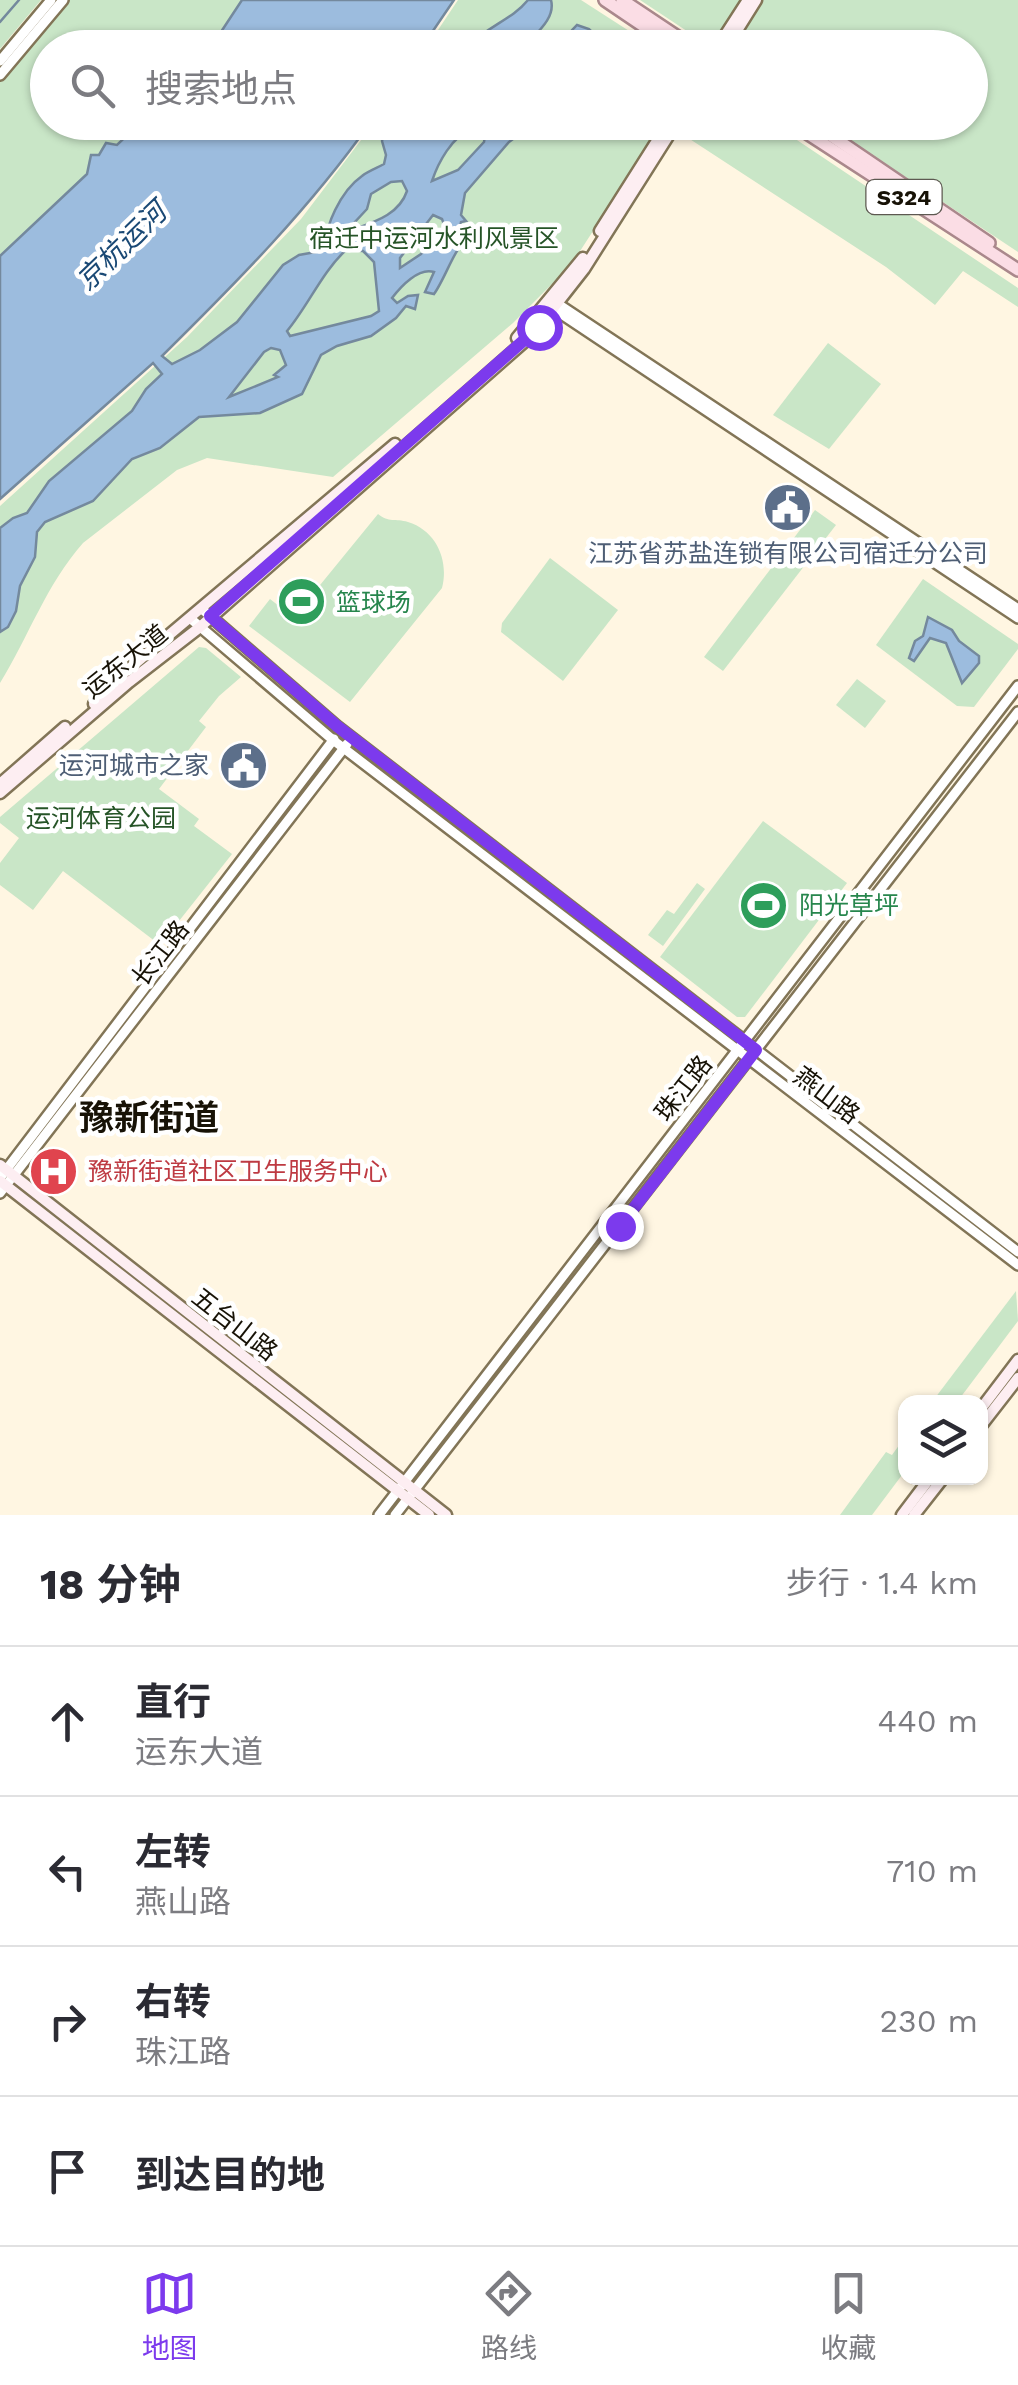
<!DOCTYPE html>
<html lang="zh">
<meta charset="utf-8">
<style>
:root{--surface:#fff;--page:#f7f7f7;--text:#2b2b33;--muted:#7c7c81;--line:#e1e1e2;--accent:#7c3aed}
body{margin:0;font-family:"Work Sans","Noto Sans SC",sans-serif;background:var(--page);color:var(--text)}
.controls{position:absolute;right:30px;bottom:30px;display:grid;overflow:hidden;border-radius:20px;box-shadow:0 2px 8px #0004}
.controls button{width:90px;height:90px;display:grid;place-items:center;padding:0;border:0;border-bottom:2px solid var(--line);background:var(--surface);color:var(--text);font:50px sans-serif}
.stop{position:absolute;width:30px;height:30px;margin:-22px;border:8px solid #7c3aed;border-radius:50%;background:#fff}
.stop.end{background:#7c3aed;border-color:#fff;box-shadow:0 2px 10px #0008}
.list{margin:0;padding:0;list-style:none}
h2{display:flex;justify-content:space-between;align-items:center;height:130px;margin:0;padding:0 40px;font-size:42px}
h2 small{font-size:32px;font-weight:400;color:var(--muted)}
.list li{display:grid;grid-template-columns:65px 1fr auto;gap:30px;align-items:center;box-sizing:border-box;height:150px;padding:0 40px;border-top:2px solid var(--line)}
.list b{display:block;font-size:38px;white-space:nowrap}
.list p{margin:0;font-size:32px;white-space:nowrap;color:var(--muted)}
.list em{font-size:32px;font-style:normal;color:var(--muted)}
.icon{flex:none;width:55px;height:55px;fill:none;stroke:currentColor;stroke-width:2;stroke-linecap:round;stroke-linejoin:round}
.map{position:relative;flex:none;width:1018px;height:1515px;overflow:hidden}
.search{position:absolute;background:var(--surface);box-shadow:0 2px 8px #0004;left:30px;right:30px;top:30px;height:110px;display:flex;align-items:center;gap:25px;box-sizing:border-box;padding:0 35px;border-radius:55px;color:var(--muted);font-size:38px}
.sheet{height:730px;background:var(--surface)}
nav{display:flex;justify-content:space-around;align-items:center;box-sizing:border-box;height:140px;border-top:2px solid var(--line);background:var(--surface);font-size:28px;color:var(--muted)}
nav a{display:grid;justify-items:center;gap:5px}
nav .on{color:var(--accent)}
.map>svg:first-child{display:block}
.green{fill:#c9e6c7}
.water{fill:#9cbcde;stroke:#74899d;stroke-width:2.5;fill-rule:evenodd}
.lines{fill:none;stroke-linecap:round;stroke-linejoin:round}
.stream{stroke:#74899d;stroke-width:2.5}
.tertiary-casing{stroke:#827557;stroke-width:14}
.secondary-casing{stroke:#827557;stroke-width:15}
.primary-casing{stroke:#aa888c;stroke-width:16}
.tertiary{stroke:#fff;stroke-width:9}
.secondary{stroke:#fdeef2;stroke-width:10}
.primary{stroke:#fbdde5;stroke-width:11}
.route{stroke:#7c3aed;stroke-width:12}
.labels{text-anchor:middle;stroke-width:9;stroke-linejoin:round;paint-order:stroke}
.shield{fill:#fff;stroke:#5d5951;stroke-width:2.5}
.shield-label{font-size:22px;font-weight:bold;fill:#171206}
.park-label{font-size:25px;fill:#265427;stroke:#fff}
.service-label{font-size:25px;fill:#4e5e75;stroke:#fff}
.leisure-label{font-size:25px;fill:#27864d;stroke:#fff;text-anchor:start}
.street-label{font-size:25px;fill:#171206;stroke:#fff}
.health-label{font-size:25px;fill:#be3a42;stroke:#fff;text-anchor:start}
.water-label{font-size:28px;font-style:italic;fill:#1a4975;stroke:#fff}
.district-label{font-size:35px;font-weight:bold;fill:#171206;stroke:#fff}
</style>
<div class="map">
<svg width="1018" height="1515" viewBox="0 0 1018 1515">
<rect width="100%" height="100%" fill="#fff6e2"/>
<g class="green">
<polygon points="0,0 41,0 0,49"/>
<polygon points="67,0 242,0 211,47 48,48 48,122 141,123 117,145 99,156 94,155 87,174 0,256 0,79"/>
<polygon points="458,0 581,0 654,47 426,48"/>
<polygon points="640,0 1018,0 1018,252 824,123 970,122 970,48 711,47"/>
<polygon points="685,122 756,123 763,128 779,128 1018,288 1018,307 963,271 935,305 886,267 679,132"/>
<path d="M374 123H663L571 265 513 323 333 477 207 458 177 470 83 543C46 585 29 636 0 683V506L187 337 301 219Z"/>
<polygon points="828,343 881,384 829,449 773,415"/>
<polygon points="815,510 836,525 723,671 704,657"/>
<path d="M378 514C389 523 395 518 408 522 437 531 449 561 442 588L350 702 249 626 270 599 284 610 305 583 316 590Z"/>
<polygon points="550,558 618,610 563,681 501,632 502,623"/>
<polygon points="923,579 1018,644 1018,649 974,707 957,706 876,645"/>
<polygon points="199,647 206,648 241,677 219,696 199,721 206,727 159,789 199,819 194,826 232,854 160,945 63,871 33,910 0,885 0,863 19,838 0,823 0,817"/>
<polygon points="857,679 886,701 865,728 836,705"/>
<polygon points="763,821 847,883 745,1017 737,1017 660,957"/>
<polygon points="697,883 705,889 663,946 648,935 667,910 674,914"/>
<polygon points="1016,1291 1018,1321 957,1402 932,1402"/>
<polygon points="905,1437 905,1471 872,1515 840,1515 886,1452 892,1455"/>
</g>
<g class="water">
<polygon points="242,0 454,0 422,47 211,47"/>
<path d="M528 0H551C556 19 535 34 524 47H468C485 27 512 20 528 0Z"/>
<polygon points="577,25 589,29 608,47 556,47"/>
<path d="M141 122 370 123C310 208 236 283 162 356L172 364 200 350 237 322 283 265 299 255 327 250C322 228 342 190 362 176 368 171 377 168 384 164L386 155 382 141 386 123H559L517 136 509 142 465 193 461 215 466 221 461 222 457 243 460 247C454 252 443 282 434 294L425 292 434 272C419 267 401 286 392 298L397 303 408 296 418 295 415 309 406 306 396 318 371 336 337 346 321 355 302 394 260 413 199 417 160 448 132 459 93 501 45 522 37 532 35 557 20 586 16 611 8 627 0 632V528L13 518 27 513 49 481 132 411 146 389 162 374 153 363 0 499V256L87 174 91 155H99L106 143 117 145ZM472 129 485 136 484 142 458 170 432 181C438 163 452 136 472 129ZM402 181 407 191C399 215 374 222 352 230L355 222 367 209 371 194 391 182ZM433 215 442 219 445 227 421 254 400 268V258ZM346 250 363 251 374 262 379 311 371 316 290 336 287 331C308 306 322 272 346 250ZM271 348 280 350 286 365 274 375 278 377 229 397 264 352Z"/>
<polygon points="928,617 952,630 959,641 979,656 979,663 962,683 946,643 930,638 914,661 909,658 915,641 923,636"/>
</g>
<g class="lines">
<polyline class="stream" points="0,22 19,0"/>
<defs>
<g id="tertiary">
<polyline points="0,61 51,0"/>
<polyline points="0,75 63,0"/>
<polyline points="558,304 1018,609"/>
<polyline points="554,309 1018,618"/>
<polyline points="202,609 337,726 1018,1252"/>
<polyline points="191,619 333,740 1018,1265"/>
<polyline points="0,1178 334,739"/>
<polyline points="0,1193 347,744"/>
<polyline points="379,1515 1018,686"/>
<polyline points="395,1515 1018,712"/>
</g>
<g id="secondary">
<polyline points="717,48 748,0"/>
<polyline points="726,48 756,0"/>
<polyline points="600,231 669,122"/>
<polyline points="517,338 583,258"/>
<polyline points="94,704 124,673 395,444"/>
<polyline points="0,784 65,727"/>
<polyline points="0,793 129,682 200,627 533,334 584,269 677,122"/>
<polyline points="0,1165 446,1515"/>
<polyline points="0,1181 429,1515"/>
<polyline points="980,1410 1018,1360"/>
<polyline points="980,1427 1018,1378"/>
<polyline points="902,1515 930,1478"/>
<polyline points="914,1515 943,1478"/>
</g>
<g id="primary">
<polyline points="605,0 676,48"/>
<polyline points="622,0 694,48"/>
<polyline points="790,122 1018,270"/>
<polyline points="811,122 989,243"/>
</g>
</defs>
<use href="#tertiary" class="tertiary-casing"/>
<use href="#secondary" class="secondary-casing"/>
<use href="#primary" class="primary-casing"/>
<use href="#tertiary" class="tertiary"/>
<use href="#secondary" class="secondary"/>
<use href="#primary" class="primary"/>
</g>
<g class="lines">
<polyline class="route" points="539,327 210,616 337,726 756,1050 620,1226"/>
</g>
<defs>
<symbol id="civic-disc" viewBox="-11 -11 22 22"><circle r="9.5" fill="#5c6f8a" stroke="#fff"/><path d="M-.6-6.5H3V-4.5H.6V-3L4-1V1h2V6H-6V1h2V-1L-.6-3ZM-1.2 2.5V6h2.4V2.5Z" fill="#fff"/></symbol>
<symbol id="stadium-disc" viewBox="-11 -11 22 22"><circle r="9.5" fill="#2e9e5b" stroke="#fff"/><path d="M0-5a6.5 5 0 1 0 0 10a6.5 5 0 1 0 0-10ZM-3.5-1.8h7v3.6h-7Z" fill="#fff"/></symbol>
<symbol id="hospital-disc" viewBox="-11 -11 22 22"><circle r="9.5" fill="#e0444e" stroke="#fff"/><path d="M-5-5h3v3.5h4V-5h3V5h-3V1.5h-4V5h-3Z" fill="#fff"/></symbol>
</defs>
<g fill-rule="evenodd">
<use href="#civic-disc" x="760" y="480" width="55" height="55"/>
<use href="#stadium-disc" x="274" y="574" width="55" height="55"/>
<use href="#civic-disc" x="216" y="738" width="55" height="55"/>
<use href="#stadium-disc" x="736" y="878" width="55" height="55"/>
<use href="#hospital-disc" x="26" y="1144" width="55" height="55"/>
</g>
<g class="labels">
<rect class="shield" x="866.5" y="180" width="75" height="34" rx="8"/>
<g class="shield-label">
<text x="904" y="205">S324</text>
</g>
<g class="park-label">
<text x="434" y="247">宿迁中运河水利风景区</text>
<text x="101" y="827">运河体育公园</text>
</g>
<g class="service-label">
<text x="788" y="562">江苏省苏盐连锁有限公司宿迁分公司</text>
<text x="209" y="774" text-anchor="end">运河城市之家</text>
</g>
<g class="leisure-label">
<text x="336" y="611">篮球场</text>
<text x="799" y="914">阳光草坪</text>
</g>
<g class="street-label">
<text transform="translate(125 661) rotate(-39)" y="9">运东大道</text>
<text transform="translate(160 953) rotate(-52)" y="9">长江路</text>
<text transform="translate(683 1088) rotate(-52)" y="9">珠江路</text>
<text transform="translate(827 1095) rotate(37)" y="9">燕山路</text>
<text transform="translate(235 1324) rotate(38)" y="9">五台山路</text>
</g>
<g class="health-label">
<text x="88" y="1180">豫新街道社区卫生服务中心</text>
</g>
<g class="water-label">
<text transform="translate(121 246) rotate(-44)" y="10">京杭运河</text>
</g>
<g class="district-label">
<text x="149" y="1130">豫新街道</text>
</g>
</g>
</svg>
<div class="controls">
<button><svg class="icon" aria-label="layers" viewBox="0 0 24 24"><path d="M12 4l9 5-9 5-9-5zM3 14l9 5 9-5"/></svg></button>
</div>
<div class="stop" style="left:539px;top:327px"></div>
<div class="stop end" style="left:620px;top:1226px"></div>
<div class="search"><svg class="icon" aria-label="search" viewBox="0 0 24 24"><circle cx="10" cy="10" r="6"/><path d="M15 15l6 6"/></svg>搜索地点</div>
</div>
<section class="sheet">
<h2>18 分钟<small>步行 · 1.4 km</small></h2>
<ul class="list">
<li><svg class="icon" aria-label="ahead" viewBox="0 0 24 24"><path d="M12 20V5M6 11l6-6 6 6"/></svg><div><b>直行</b><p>运东大道</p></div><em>440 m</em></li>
<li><svg class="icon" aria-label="left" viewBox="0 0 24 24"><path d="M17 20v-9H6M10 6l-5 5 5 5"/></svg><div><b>左转</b><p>燕山路</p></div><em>710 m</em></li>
<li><svg class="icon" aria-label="right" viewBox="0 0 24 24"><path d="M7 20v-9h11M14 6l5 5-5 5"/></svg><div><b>右转</b><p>珠江路</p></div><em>230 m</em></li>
<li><svg class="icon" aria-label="arrive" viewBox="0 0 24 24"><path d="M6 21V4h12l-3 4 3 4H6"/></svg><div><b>到达目的地</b></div></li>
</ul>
</section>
<nav>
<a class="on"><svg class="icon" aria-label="map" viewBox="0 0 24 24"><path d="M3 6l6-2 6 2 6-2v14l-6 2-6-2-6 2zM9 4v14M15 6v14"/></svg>地图</a>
<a><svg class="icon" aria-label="directions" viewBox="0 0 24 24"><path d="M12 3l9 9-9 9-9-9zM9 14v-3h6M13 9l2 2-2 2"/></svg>路线</a>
<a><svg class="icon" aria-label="saved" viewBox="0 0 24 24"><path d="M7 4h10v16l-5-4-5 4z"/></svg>收藏</a>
</nav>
